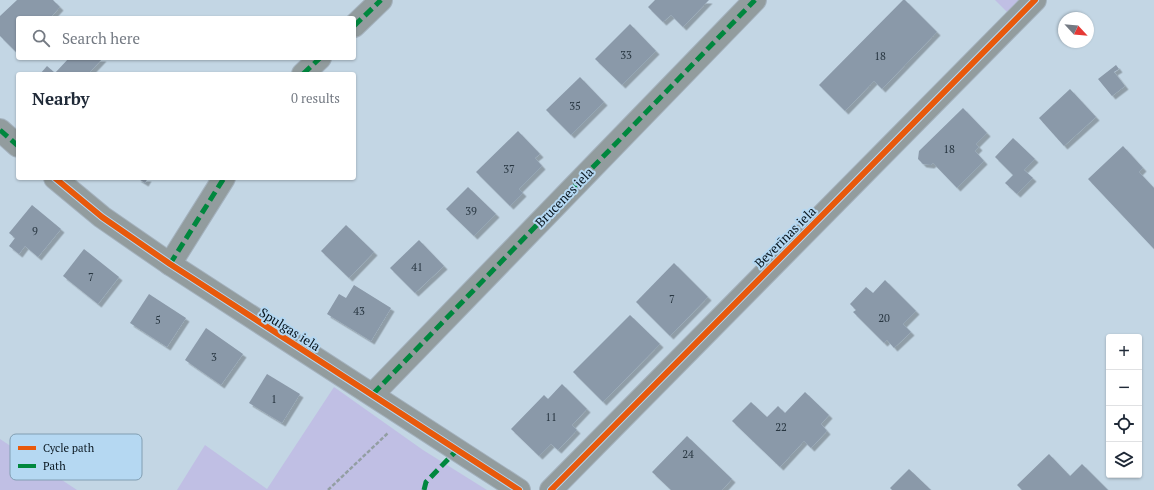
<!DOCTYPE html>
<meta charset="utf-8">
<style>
:root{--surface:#fff;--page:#f6f6f7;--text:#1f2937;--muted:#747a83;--line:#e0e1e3}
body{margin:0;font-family:"PT Serif",serif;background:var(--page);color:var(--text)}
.controls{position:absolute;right:12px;bottom:12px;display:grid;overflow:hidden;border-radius:4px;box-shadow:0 1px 3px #0004}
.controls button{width:36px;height:36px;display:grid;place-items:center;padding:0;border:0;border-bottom:1px solid var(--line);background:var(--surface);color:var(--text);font:20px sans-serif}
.compass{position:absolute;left:1058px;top:12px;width:36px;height:36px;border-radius:50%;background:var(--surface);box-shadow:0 1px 3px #0004;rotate:116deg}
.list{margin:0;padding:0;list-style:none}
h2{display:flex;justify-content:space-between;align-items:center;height:52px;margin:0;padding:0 16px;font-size:17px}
h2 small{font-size:13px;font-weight:400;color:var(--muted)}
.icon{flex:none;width:22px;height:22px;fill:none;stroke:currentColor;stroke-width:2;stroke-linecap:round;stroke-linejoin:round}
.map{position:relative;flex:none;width:1154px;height:490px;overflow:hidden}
.search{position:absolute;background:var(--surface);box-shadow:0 1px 3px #0004;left:16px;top:16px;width:340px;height:44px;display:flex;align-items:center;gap:10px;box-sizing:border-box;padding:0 14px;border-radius:4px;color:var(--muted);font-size:15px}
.panel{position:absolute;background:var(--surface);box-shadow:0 1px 3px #0004;left:16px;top:72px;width:340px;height:108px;border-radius:4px}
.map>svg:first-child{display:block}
.green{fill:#c0bfe4}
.building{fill:#8a99a9;filter:url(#shadow)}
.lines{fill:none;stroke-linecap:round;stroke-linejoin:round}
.minor-casing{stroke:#a4b2be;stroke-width:24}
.path{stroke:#939ea3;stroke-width:2.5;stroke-dasharray:4 2;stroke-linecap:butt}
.minor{stroke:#929c9e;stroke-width:22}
.quiet{stroke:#00873e;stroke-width:5;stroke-dasharray:10 5;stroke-linecap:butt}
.cycleway-casing{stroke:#b5d8f2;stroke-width:8}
.cycleway{stroke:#e8590c;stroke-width:6}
.labels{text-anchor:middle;stroke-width:4;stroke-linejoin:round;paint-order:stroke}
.number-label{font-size:11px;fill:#283641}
.street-label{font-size:13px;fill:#08151e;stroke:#b5d8f2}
.key{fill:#b5d8f2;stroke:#819eb2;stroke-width:1}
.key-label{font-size:11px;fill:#08151e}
</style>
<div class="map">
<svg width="1154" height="490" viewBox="0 0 1154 490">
<defs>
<filter id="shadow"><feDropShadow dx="3.5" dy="3.5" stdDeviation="0" flood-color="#0004"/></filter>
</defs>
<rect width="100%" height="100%" fill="#c3d6e4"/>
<g class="green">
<polygon points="995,0 1019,0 1007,12"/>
<polygon points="334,387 423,450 487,490 177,490 205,445 267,489"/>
<polygon points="0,439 77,490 0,490"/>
</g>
<g class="building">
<polygon points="17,0 53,0 60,7 50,18 18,18 18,50 16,52 0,36 0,16"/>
<polygon points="655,0 709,0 683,27 671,15 663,22 648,7"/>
<polygon points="903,0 905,0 937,32 882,89 874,81 845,111 819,85"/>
<polygon points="630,24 656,51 622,85 595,59"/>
<polygon points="69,58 103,58 88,74 40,74 47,66 55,73"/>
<polygon points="1116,65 1119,69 1114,72 1125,86 1112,96 1098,79"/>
<polygon points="580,77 604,102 571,135 546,110"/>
<polygon points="1070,89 1096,117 1064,146 1039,118"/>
<polygon points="963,108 987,133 976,144 979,147 975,151 984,161 957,188 933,163 931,165 923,164 918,159 919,151"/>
<polygon points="518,131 540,154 535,158 542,166 519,189 523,193 510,206 476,172"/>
<polygon points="1013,138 1035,159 1024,170 1033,178 1017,194 1005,183 1013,175 995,157"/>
<polygon points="1123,146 1143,168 1139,172 1154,188 1154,249 1088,179"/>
<polygon points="137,178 148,178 145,183"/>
<polygon points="468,187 496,214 474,236 446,209"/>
<polygon points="32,205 61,229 38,257 25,246 19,254 9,246 15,238 9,233"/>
<polygon points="346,225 374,252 349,278 321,251"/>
<polygon points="419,240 444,266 415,293 390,268"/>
<polygon points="84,249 119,277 98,304 63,276"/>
<polygon points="674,263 708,297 670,336 636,302"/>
<polygon points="885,280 916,311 903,324 911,332 894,348 887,340 884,343 853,312 856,310 850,304 866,287 873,293"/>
<polygon points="354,285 391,308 371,341 327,314 339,294 346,298"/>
<polygon points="149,294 186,318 167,347 130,323"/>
<polygon points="630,315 660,344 603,402 573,372"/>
<polygon points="206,328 243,354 221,385 185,360"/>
<polygon points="267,374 300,394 282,423 249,403"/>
<polygon points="562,384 587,409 572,425 577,430 558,450 551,444 539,456 511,429 544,395 548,399"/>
<polygon points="805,392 829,415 821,424 827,431 811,448 804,441 780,467 732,421 751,402 767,417 778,406 785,413"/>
<polygon points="687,436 732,479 722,490 671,490 652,472"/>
<polygon points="1049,454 1070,476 1082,464 1108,490 1022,490 1017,485"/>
<polygon points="909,469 931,490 892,490 890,488"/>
</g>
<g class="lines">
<defs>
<g id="minor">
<polyline points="354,26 381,0"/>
<polyline points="303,74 320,58"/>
<polyline points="0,130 18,146"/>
<polyline points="55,178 102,217 170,264 519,490"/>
<polyline points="170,264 224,178"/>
<polyline points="373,394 755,0"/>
<polyline points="551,490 1035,0"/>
</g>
</defs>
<use href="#minor" class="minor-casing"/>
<polyline class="path" points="328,490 388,433"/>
<use href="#minor" class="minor"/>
<g class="quiet">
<polyline points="354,26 381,0"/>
<polyline points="303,74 320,58"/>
<polyline points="0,130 18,146"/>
<polyline points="170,264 224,178"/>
<polyline points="373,394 755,0"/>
<polyline points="424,490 426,482 458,449"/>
</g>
<defs>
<g id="cycleway">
<polyline points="55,178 102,217 170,264 519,490"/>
<polyline points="551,490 1035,0"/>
</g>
</defs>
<use href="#cycleway" class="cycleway-casing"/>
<use href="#cycleway" class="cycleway"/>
</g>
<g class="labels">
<g class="number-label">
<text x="626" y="59">33</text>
<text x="880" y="60">18</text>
<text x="575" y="110">35</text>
<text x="949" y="153">18</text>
<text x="509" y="173">37</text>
<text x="471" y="215">39</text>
<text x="35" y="235">9</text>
<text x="417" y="271">41</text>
<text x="91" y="281">7</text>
<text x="672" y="303">7</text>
<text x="359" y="315">43</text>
<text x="884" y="322">20</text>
<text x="158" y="324">5</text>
<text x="214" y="361">3</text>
<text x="274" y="403">1</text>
<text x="551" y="421">11</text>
<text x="781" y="431">22</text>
<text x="688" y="458">24</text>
</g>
<g class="street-label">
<text transform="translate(564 197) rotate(-46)" y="5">Brucenes iela</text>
<text transform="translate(785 237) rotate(-45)" y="5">Beverīnas iela</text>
<text transform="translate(290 329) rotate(32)" y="5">Spulgas iela</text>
</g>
</g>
<rect x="10" y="434" width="132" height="46" rx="6" class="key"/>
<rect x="18" y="446" width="18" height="4" fill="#e8590c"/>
<rect x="18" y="464" width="18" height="4" fill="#00873e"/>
<g class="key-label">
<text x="43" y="452">Cycle path</text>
<text x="43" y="470">Path</text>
</g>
</svg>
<div class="controls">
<button>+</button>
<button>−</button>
<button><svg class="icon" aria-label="locate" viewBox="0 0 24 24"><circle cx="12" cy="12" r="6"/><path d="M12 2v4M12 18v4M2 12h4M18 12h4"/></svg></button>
<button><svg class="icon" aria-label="layers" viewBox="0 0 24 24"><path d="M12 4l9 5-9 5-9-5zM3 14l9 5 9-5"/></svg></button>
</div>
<svg class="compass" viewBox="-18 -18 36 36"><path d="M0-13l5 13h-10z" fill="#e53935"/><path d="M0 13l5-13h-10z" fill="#747a83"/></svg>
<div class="search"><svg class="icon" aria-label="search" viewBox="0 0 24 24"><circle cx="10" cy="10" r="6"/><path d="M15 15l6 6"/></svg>Search here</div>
<section class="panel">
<h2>Nearby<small>0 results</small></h2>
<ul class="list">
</ul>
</section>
</div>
